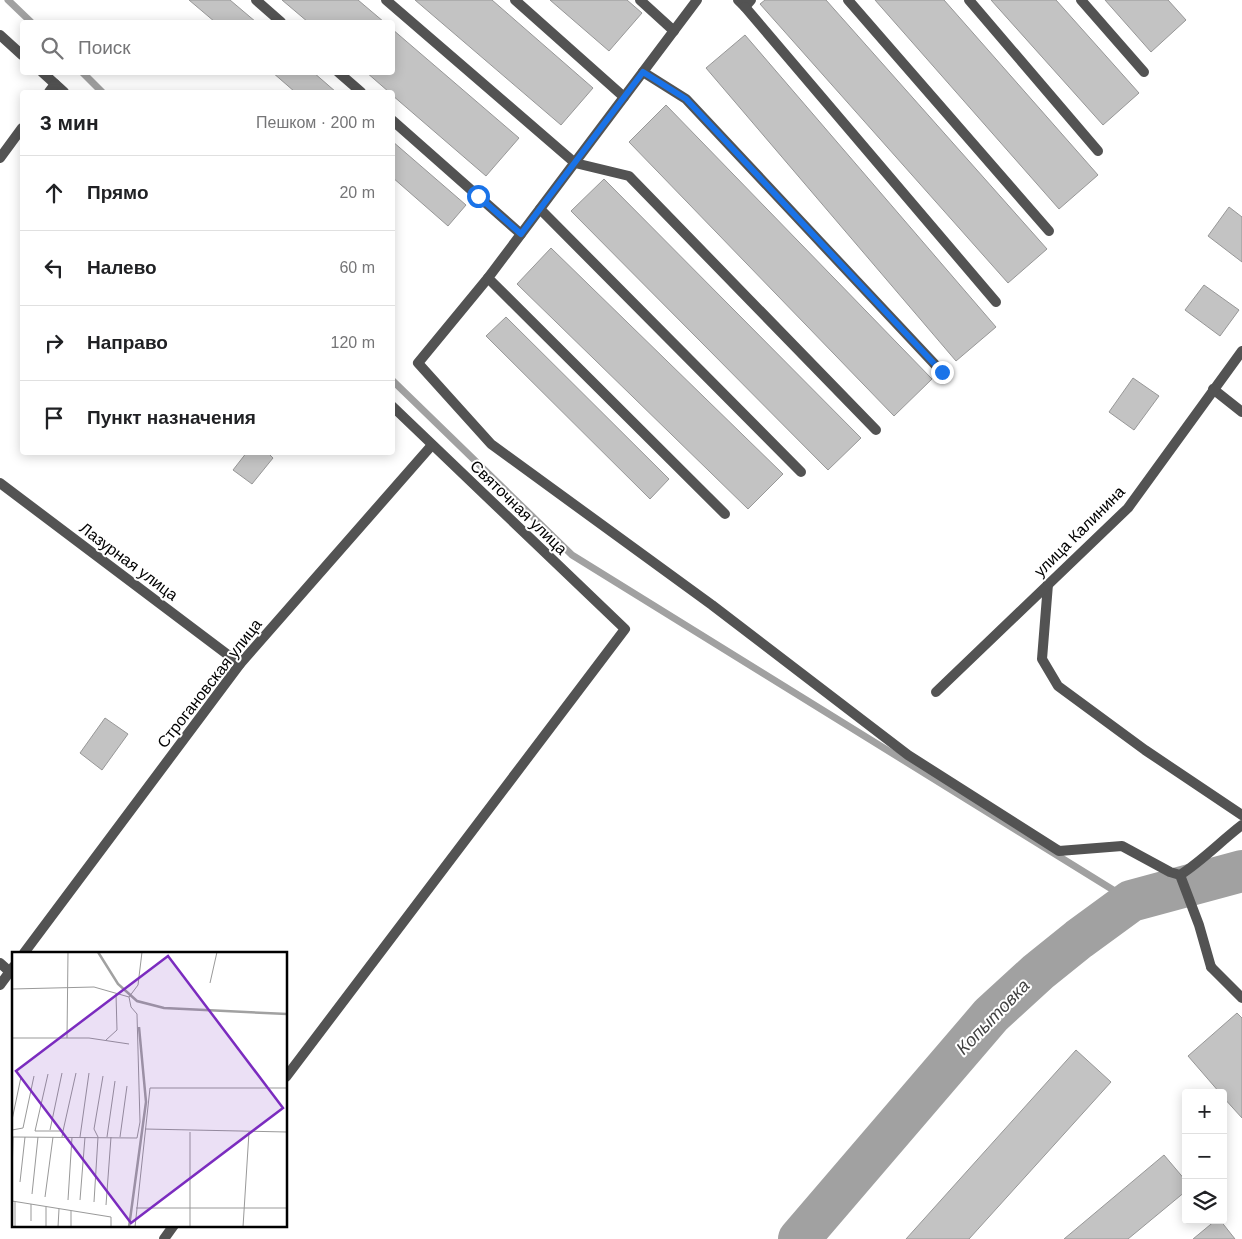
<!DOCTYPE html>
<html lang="ru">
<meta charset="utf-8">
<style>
:root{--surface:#fff;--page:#f6f6f6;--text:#202124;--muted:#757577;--line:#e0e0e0}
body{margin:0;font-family:Helvetica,sans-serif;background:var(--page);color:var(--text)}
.controls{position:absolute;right:15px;bottom:15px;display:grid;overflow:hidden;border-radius:5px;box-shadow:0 2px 12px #0003}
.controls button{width:45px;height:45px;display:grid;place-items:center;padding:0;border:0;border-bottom:1px solid var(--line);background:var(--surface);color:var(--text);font:25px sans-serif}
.stop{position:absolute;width:15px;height:15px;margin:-11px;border:4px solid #1a73e8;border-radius:50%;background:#fff}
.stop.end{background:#1a73e8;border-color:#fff;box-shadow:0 1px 5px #0008}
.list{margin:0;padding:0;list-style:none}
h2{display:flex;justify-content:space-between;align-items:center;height:65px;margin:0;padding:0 20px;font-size:21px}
h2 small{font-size:16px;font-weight:400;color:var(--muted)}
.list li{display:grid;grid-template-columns:32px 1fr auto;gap:15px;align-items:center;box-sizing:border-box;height:75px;padding:0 20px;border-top:1px solid var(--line)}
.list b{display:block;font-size:19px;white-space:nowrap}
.list em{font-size:16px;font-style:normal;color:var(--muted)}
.icon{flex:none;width:28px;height:28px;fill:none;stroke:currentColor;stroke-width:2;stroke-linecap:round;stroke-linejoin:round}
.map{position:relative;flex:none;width:1242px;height:1239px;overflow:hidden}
.search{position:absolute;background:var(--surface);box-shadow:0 2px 12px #0003;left:20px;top:20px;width:375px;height:55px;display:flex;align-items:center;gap:12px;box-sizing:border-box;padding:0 18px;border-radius:5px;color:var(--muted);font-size:19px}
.panel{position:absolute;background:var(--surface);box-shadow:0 2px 12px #0003;left:20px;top:90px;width:375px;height:365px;border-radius:5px}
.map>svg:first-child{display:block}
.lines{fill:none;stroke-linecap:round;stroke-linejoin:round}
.stream{stroke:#a1a1a1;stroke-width:7}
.river{stroke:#a1a1a1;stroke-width:42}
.building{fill:#c3c3c3;stroke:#979797}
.lane{stroke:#535353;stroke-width:10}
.street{stroke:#535353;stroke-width:10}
.route{stroke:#1a73e8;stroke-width:6}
.labels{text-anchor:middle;stroke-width:4;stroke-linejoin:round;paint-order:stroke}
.street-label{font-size:16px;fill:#000;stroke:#fff}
.water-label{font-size:18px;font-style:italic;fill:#424242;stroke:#fff}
.inset-river{fill:none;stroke:#a1a1a1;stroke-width:2.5}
.inset-road{fill:none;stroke:#999;stroke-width:1}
.view{fill:#7b2cbf;fill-opacity:0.15;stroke:#7b2cbf;stroke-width:2.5}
.inset-edge{fill:none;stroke:#000;stroke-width:2.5}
</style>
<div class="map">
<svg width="1242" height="1239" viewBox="0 0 1242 1239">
<rect width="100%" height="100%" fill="#fff"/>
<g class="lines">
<g class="stream">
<polyline points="8,0 31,22"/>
<polyline points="82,72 102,92"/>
<polyline points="392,380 572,555 1131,901"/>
</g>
<polyline class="river" points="799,1239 991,1015 1038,972 1079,939 1131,901 1242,871"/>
</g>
<g class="building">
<polygon points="189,0 230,0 256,22 215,22"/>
<polygon points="282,0 358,0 384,22 308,22"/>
<polygon points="415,0 492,0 593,88 561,125"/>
<polygon points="550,0 627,0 642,13 609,51"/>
<polygon points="765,0 826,0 1047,249 1008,283 760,4"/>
<polygon points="875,0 944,0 1098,175 1059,209"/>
<polygon points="991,0 1056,0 1139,93 1103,125"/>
<polygon points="1105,0 1168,0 1186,20 1151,52"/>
<polygon points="392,29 519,138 486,176 392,95 392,92 389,92 366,72 392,72"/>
<polygon points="745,35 996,327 956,361 706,68"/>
<polygon points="272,72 313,72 336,92 295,92"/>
<polygon points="666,105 932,379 894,416 629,142"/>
<polygon points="392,141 466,205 448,226 392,177"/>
<polygon points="604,179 861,438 828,470 571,211"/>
<polygon points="1229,207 1242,217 1242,262 1208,236"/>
<polygon points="551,248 783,474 748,509 517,284"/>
<polygon points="1204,285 1239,310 1220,336 1185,310"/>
<polygon points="506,317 669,479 650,499 486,336"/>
<polygon points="1133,378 1159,396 1134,430 1109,412"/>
<polygon points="247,452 267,452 273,458 252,484 233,470"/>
<polygon points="105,718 128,734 102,770 80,753"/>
<polygon points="1237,1013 1242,1018 1242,1118 1223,1097 1223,1093 1220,1093 1188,1056"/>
<polygon points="1076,1050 1111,1082 969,1239 906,1239"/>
<polygon points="1164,1155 1186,1181 1186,1191 1128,1239 1064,1239"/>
<polygon points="1216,1220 1220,1220 1235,1239 1193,1239"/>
</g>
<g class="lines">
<g class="lane">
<polyline points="256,0 281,22"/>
<polyline points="386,0 575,163 629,176 876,430"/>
<polyline points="515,0 624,97"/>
<polyline points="640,0 674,31"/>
<polyline points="697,0 488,278 725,514"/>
<polyline points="738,0 745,7 751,0"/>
<polyline points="848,0 1049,231"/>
<polyline points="969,0 1098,151"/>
<polyline points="1081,0 1144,72"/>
<polyline points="745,7 996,302"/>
<polyline points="338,72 361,92"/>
<polyline points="643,72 686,99 942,372"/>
<polyline points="392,120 521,234"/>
<polyline points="540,209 801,472"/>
<polyline points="1211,967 1242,998"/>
</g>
<g class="street">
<polyline points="0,35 22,55"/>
<polyline points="42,72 64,92"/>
<polyline points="49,92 55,84"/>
<polyline points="0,158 22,128"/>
<path d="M488 278 418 363 491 444 712 605 908 755 1059 851 1122 846 1170 872 1180 875C1202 861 1221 841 1242 825"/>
<polyline points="1213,389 1242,412"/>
<polyline points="0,483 240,664"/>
<polyline points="1048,584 1042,659 1058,686 1145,750 1242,815"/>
<polyline points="936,692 1128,508 1242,351"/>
<polyline points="1180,875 1199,925 1211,967"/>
<polyline points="24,953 240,664 432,445"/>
<polyline points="0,963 10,972"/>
<polyline points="0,985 14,966"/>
<polyline points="286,1077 625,629 392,406"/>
<polyline points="164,1239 174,1225"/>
</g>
</g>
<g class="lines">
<polyline class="route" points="478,196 521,234 643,72 686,99 942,372"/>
</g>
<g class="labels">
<g class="street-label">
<text transform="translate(519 507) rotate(44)" y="6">Святочная улица</text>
<text transform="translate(1079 531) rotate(-45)" y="6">улица Калинина</text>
<text transform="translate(129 561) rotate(37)" y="6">Лазурная улица</text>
<text transform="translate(209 683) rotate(-52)" y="6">Строгановская улица</text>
</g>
<g class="water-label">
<text transform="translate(993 1017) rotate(-46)" y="6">Копытовка</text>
</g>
</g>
<g transform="translate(12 952)">
<rect width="275" height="275" fill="#fff"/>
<path class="inset-river" d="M86 0 106 32 125 49 152 56 275 62M117 275 134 150 127 75"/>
<path class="inset-road" d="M198 31 205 0M0 37 82 35 117 45 119 55 125 62 128 170 125 186 0 185M117 45 126 33 130 0M0 86H77L117 92M55 86 56 0M94 88 105 78 104 42M36 122 23 179H51L50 185M0 168 9 125M133 177 275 180M0 178 11 176 22 124M38 178 50 121M51 179 64 121M178 180V275M68 185 77 121M95 185 103 129M108 185 115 134M0 226 1 185M8 230 13 185M20 242 26 185M33 245 41 185M56 248 60 185M68 248 73 185M0 249 99 265V275M82 250 86 185 82 177 91 124M19 252V269M94 253 99 185M124 256H275M3 275V249M34 275V255M46 275 47 257M59 275V259M123 275 138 136H275M231 275 237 180"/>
<path class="view" d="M156 4 271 156 119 271 4 119Z"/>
<rect width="275" height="275" class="inset-edge"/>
</g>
</svg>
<div class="controls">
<button>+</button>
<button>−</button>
<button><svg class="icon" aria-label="layers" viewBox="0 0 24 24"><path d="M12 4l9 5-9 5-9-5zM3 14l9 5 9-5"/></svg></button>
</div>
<div class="stop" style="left:478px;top:196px"></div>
<div class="stop end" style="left:942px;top:372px"></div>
<div class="search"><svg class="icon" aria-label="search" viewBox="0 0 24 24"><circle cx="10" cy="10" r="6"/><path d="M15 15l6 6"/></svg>Поиск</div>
<section class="panel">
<h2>3 мин<small>Пешком · 200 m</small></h2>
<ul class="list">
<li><svg class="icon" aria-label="ahead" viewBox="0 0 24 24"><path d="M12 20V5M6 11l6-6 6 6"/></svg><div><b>Прямо</b></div><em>20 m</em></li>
<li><svg class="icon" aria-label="left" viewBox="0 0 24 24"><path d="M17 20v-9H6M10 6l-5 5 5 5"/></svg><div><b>Налево</b></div><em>60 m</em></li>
<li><svg class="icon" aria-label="right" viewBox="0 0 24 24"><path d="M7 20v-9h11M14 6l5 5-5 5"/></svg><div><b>Направо</b></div><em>120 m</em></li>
<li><svg class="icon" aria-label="arrive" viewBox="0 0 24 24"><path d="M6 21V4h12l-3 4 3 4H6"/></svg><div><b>Пункт назначения</b></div></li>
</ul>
</section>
</div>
